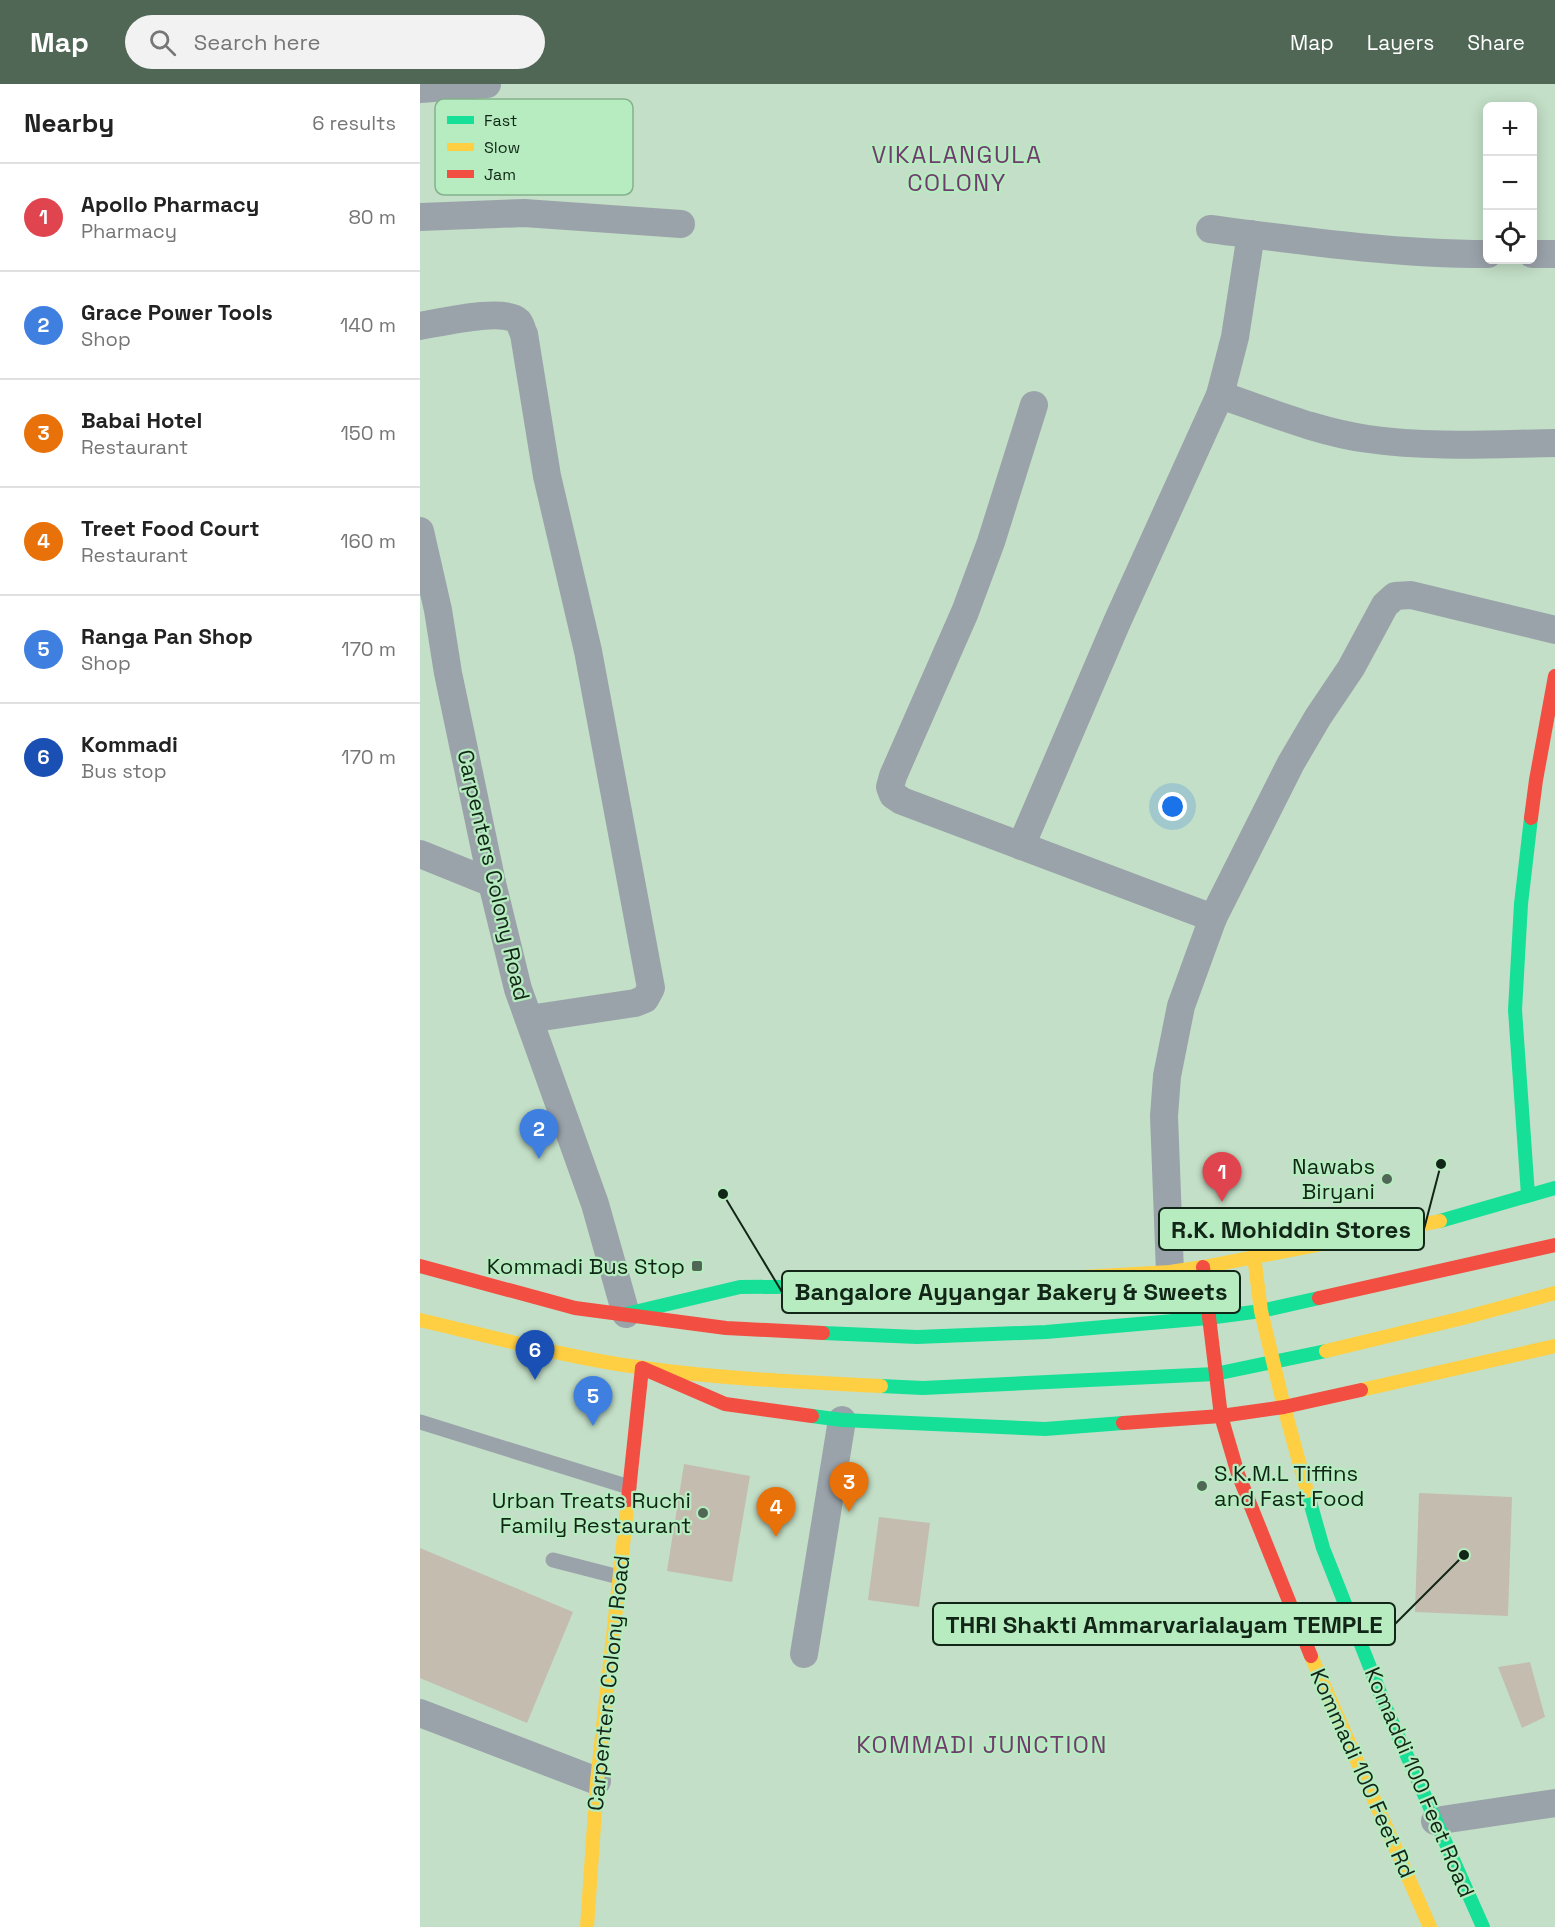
<!DOCTYPE html>
<meta charset="utf-8">
<style>
:root{--surface:#fff;--page:#f2f2f2;--text:#222;--muted:#767676;--line:#e0e0e0;--accent:#4f6754}
body{margin:0;font-family:"Space Grotesk",sans-serif;background:var(--page);color:var(--text)}
.controls{position:absolute;right:18px;top:18px;display:grid;overflow:hidden;border-radius:9px;box-shadow:0 3px 15px #0003}
.controls button{width:54px;height:54px;display:grid;place-items:center;padding:0;border:0;border-bottom:2px solid var(--line);background:var(--surface);color:var(--text);font:30px sans-serif}
.you{position:absolute;left:753px;top:723px;width:21px;height:21px;margin:-15px;border:4px solid #fff;border-radius:50%;background:#1a73e8;box-shadow:0 0 0 9px #1a73e833}
.badge{display:grid;place-items:center;width:39px;height:39px;border-radius:50%;background:var(--accent);color:#fff;font-size:20px;font-weight:700}
.pin{position:absolute;translate:-50% -50px;filter:drop-shadow(0 2px 3px #0008)}
.pin::after{content:'';position:absolute;top:32px;width:21px;height:18px;background:inherit;clip-path:polygon(0 0,100% 0,50% 100%)}
.list{margin:0;padding:0;list-style:none}
h2{display:flex;justify-content:space-between;align-items:center;height:78px;margin:0;padding:0 24px;font-size:26px}
h2 small{font-size:20px;font-weight:400;color:var(--muted)}
.list li{display:grid;grid-template-columns:39px 1fr auto;gap:18px;align-items:center;box-sizing:border-box;height:108px;padding:0 24px;border-top:2px solid var(--line)}
.list b{display:block;font-size:22px;white-space:nowrap}
.list p{margin:0;font-size:20px;white-space:nowrap;color:var(--muted)}
.list em{font-size:20px;font-style:normal;color:var(--muted)}
.icon{flex:none;width:33px;height:33px;fill:none;stroke:currentColor;stroke-width:2;stroke-linecap:round;stroke-linejoin:round}
.map{position:relative;flex:none;width:1135px;height:1843px;overflow:hidden}
header{display:flex;align-items:center;gap:36px;box-sizing:border-box;height:84px;padding:0 30px;background:var(--accent);color:#fff}
header strong{font-size:28px}
nav{display:flex;gap:33px;margin-inline-start:auto;font-size:21px}
.search{width:420px;height:54px;background:var(--page);display:flex;align-items:center;gap:15px;box-sizing:border-box;padding:0 21px;border-radius:33px;color:var(--muted);font-size:22px}
main{display:flex}
aside{flex:1;background:var(--surface)}
.map>svg:first-child{display:block}
.building{fill:#c4bdaf}
.lines{fill:none;stroke-linecap:round;stroke-linejoin:round}
.lane{stroke:#9ba3aa;stroke-width:15}
.street{stroke:#9ba3aa;stroke-width:28}
.fast{stroke:#16e098;stroke-width:14}
.slow{stroke:#ffcf43;stroke-width:14}
.jam{stroke:#f24e42;stroke-width:14}
.poi-dot{fill:#4f6754;stroke:#b6ecbf;stroke-width:2}
.labels{text-anchor:middle;stroke-width:4.5;stroke-linejoin:round;paint-order:stroke}
.street-label{font-size:22px;fill:#112616;stroke:#b6ecbf}
.poi-label{font-size:22px;fill:#112616;stroke:#b6ecbf;text-anchor:end}
.neighbourhood-label{font-size:24px;letter-spacing:1.5px;fill:#703c6d;stroke:#b6ecbf}
.key{fill:#b6ecbf;stroke:#84b18c;stroke-width:1.5}
.key-label{font-size:16px;fill:#112616}
.leader{fill:none;stroke:#112616;stroke-width:2}
.callout-dot{fill:#112616;stroke:#b6ecbf;stroke-width:2}
.callout{fill:#b6ecbf;stroke:#112616;stroke-width:2}
.callout-label{font-size:24px;text-anchor:middle;font-weight:bold;fill:#112616}
</style>
<header>
<strong>Map</strong>
<div class="search"><svg class="icon" aria-label="search" viewBox="0 0 24 24"><circle cx="10" cy="10" r="6"/><path d="M15 15l6 6"/></svg>Search here</div>
<nav><a>Map</a><a>Layers</a><a>Share</a></nav>
</header>
<main>
<aside>
<h2>Nearby<small>6 results</small></h2>
<ul class="list">
<li><span class="badge" style="background:#e0444e">1</span><div><b>Apollo Pharmacy</b><p>Pharmacy</p></div><em>80 m</em></li>
<li><span class="badge" style="background:#3f7fe0">2</span><div><b>Grace Power Tools</b><p>Shop</p></div><em>140 m</em></li>
<li><span class="badge" style="background:#e8710a">3</span><div><b>Babai Hotel</b><p>Restaurant</p></div><em>150 m</em></li>
<li><span class="badge" style="background:#e8710a">4</span><div><b>Treet Food Court</b><p>Restaurant</p></div><em>160 m</em></li>
<li><span class="badge" style="background:#3f7fe0">5</span><div><b>Ranga Pan Shop</b><p>Shop</p></div><em>170 m</em></li>
<li><span class="badge" style="background:#1a4fb4">6</span><div><b>Kommadi</b><p>Bus stop</p></div><em>170 m</em></li>
</ul>
</aside>
<div class="map">
<svg width="1135" height="1843" viewBox="0 0 1135 1843">
<rect width="100%" height="100%" fill="#c3dfc7"/>
<g class="building">
<polygon points="264,1380 330,1392 312,1498 247,1487"/>
<polygon points="999,1409 1092,1413 1088,1532 995,1528"/>
<polygon points="459,1433 510,1439 499,1523 448,1516"/>
<polygon points="0,1464 153,1528 107,1639 0,1594"/>
<polygon points="1110,1578 1125,1633 1102,1644 1078,1583"/>
</g>
<g class="lines">
<g class="lane">
<polyline points="0,1338 209,1403"/>
<polyline points="133,1476 199,1493"/>
</g>
<g class="street">
<polyline points="0,5 67,0"/>
<polyline points="0,133 104,129 261,140"/>
<path d="M790 145C883 157 974 170 1068 170"/>
<polyline points="1112,170 1135,170"/>
<path d="M0 242C19 239 85 223 98 237 101 240 102 247 104 250L127 392 168 567 231 904 225 915 215 919 109 935"/>
<path d="M800 311C848 327 897 348 948 355 1010 364 1073 360 1135 359"/>
<polyline points="614,321 571,458 545,528 473,692 470,703 473,711 482,717 793,834"/>
<polyline points="0,447 18,526 28,589 72,799 98,905 175,1120 206,1230"/>
<polyline points="601,762 697,538 800,311 815,253 831,150"/>
<polyline points="0,770 72,799"/>
<polyline points="750,1188 744,1032 747,992 761,922 793,834 871,679 898,633 931,584 965,521 975,512 991,511 1135,546"/>
<polyline points="384,1570 422,1336"/>
<polyline points="0,1629 177,1697"/>
<polyline points="1015,1737 1135,1719"/>
</g>
<g class="fast">
<polyline points="1108,1111 1095,926 1101,820 1111,734"/>
<polyline points="1020,1137 1135,1104"/>
<polyline points="206,1230 320,1203 499,1202 645,1194"/>
<polyline points="403,1249 497,1253 626,1248 788,1234 841,1227 899,1214"/>
<polyline points="461,1302 503,1304 795,1290 906,1267"/>
<polyline points="392,1332 422,1336 625,1345 703,1339"/>
<polyline points="887,1407 903,1464 968,1629 1063,1843"/>
</g>
<g class="slow">
<polyline points="834,1172 841,1227 864,1323 887,1407"/>
<polyline points="645,1194 750,1188 783,1183 1020,1137"/>
<path d="M0 1236C74 1253 148 1274 224 1284 303 1295 382 1298 461 1302"/>
<polyline points="906,1267 1043,1234 1135,1209"/>
<polyline points="941,1306 1135,1262"/>
<polyline points="891,1572 1010,1843"/>
<polyline points="167,1843 177,1697 208,1416"/>
</g>
<g class="jam">
<polyline points="1111,734 1116,696 1135,592"/>
<polyline points="0,1182 155,1224 306,1244 403,1249"/>
<polyline points="783,1183 801,1332 818,1390 891,1572"/>
<polyline points="899,1214 1135,1161"/>
<polyline points="703,1339 801,1332 864,1323 941,1306"/>
<polyline points="208,1416 222,1284 305,1320 392,1332"/>
</g>
</g>
<g class="poi-dot">
<circle cx="967" cy="1095" r="6"/>
<rect x="271" y="1176" width="12" height="12" rx="3"/>
<circle cx="782" cy="1402" r="6"/>
<circle cx="283" cy="1429" r="6"/>
</g>
<g class="labels">
<g class="street-label">
<text transform="translate(74 791) rotate(77)" y="8">Carpenters Colony Road</text>
<text transform="translate(188 1599) rotate(-84)" y="8">Carpenters Colony Road</text>
<text transform="translate(943 1689) rotate(66)" y="8">Kommadi 100 Feet Rd</text>
<text transform="translate(1000 1698) rotate(67)" y="8">Komaddi 100 Feet Road</text>
</g>
<g class="poi-label">
<text x="955" y="1090">Nawabs<tspan x="955" dy="25">Biryani</tspan></text>
<text x="265" y="1190">Kommadi Bus Stop</text>
<text x="794" y="1397" text-anchor="start">S.K.M.L Tiffins<tspan x="794" dy="25">and Fast Food</tspan></text>
<text x="271" y="1424">Urban Treats Ruchi<tspan x="271" dy="25">Family Restaurant</tspan></text>
</g>
<g class="neighbourhood-label">
<text x="537" y="79">VIKALANGULA<tspan x="537" dy="28">COLONY</tspan></text>
<text x="562" y="1669">KOMMADI JUNCTION</text>
</g>
</g>
<rect x="15" y="15" width="198" height="96" rx="9" class="key"/>
<rect x="27" y="32" width="27" height="8" fill="#16e098"/>
<rect x="27" y="59" width="27" height="8" fill="#ffcf43"/>
<rect x="27" y="86" width="27" height="8" fill="#f24e42"/>
<g class="key-label">
<text x="64" y="42">Fast</text>
<text x="64" y="69">Slow</text>
<text x="64" y="96">Jam</text>
</g>
<path class="leader" d="M1021 1080L1004 1145M303 1110L362 1208M1044 1471L975 1540"/>
<g class="callout-dot">
<circle cx="1021" cy="1080" r="6"/>
<circle cx="303" cy="1110" r="6"/>
<circle cx="1044" cy="1471" r="6"/>
</g>
<g class="callout">
<rect x="739" y="1124" width="265" height="42" rx="6"/>
<rect x="362" y="1187" width="458" height="42" rx="6"/>
<rect x="513" y="1519" width="462" height="42" rx="6"/>
</g>
<g class="callout-label">
<text x="871" y="1154">R.K. Mohiddin Stores</text>
<text x="591" y="1216">Bangalore Ayyangar Bakery &amp; Sweets</text>
<text x="744" y="1549">THRI Shakti Ammarvarialayam TEMPLE</text>
</g>
</svg>
<div class="controls">
<button>+</button>
<button>−</button>
<button><svg class="icon" aria-label="locate" viewBox="0 0 24 24"><circle cx="12" cy="12" r="6"/><path d="M12 2v4M12 18v4M2 12h4M18 12h4"/></svg></button>
</div>
<div class="you"></div>
<div class="pin badge" style="left:802px;top:1118px;background:#e0444e">1</div>
<div class="pin badge" style="left:119px;top:1075px;background:#3f7fe0">2</div>
<div class="pin badge" style="left:429px;top:1428px;background:#e8710a">3</div>
<div class="pin badge" style="left:356px;top:1453px;background:#e8710a">4</div>
<div class="pin badge" style="left:173px;top:1342px;background:#3f7fe0">5</div>
<div class="pin badge" style="left:115px;top:1296px;background:#1a4fb4">6</div>
</div>
</main>
